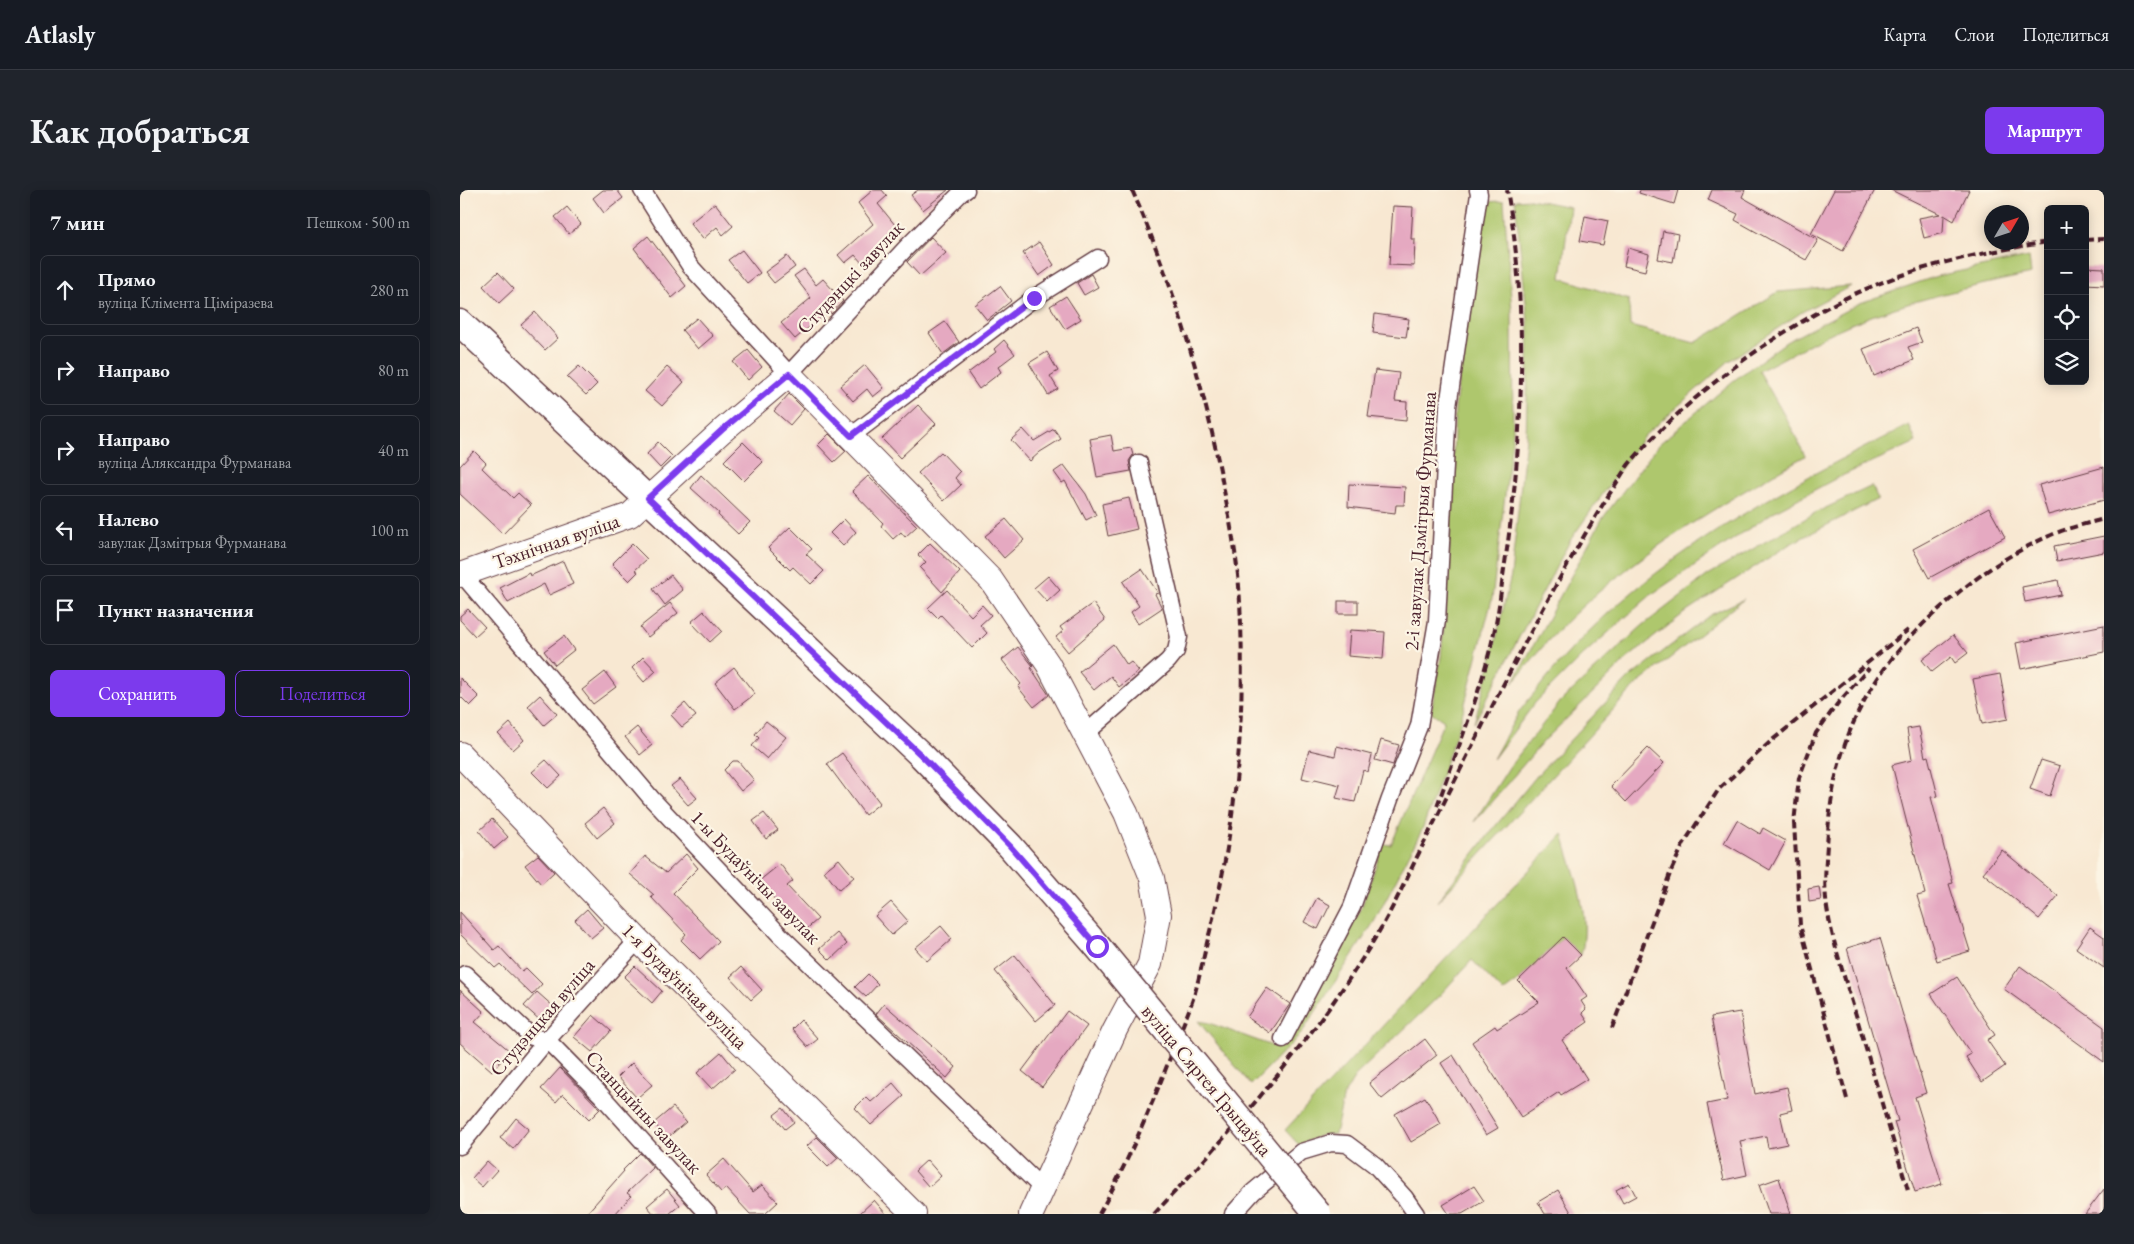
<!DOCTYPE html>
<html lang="ru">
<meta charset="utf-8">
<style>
:root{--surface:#171b24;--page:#20242c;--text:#f1f3f6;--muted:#9ea1a6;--line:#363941;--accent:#7c3aed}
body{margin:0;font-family:"EB Garamond",serif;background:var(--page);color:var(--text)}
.controls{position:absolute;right:15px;top:15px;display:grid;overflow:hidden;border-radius:8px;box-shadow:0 2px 12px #0003}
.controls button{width:45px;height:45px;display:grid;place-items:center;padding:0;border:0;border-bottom:1px solid var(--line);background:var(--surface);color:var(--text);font:25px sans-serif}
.compass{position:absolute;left:1524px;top:15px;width:45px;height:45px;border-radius:50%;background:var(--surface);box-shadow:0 2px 12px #0003;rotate:51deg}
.stop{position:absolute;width:15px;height:15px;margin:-11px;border:4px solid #7c3aed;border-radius:50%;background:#fff}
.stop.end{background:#7c3aed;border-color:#fff;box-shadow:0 1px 5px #0008}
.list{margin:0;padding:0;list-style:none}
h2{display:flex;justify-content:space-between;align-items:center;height:65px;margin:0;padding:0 20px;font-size:21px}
h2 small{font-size:16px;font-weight:400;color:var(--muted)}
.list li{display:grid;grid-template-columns:32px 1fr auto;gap:15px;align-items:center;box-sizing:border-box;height:70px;margin:0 10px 10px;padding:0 10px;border:1px solid var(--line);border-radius:8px}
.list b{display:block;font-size:19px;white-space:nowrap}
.list p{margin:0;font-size:16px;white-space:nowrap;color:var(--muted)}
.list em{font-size:16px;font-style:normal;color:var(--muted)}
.actions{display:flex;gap:10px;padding:15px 20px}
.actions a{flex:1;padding:11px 0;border:1px solid var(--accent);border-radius:8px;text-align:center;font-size:18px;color:var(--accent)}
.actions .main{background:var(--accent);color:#fff}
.icon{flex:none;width:28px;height:28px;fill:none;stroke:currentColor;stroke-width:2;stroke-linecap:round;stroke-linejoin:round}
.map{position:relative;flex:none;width:1644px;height:1024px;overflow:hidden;border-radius:8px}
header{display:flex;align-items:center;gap:30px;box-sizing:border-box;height:70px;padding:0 25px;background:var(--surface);border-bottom:1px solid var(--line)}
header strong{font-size:24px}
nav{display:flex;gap:28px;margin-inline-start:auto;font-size:18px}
.intro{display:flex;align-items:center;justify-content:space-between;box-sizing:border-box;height:120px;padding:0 30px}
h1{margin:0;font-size:35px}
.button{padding:12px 22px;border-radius:8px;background:var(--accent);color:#fff;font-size:18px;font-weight:700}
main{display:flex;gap:30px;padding:0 30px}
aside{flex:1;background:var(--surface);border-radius:8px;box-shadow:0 2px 12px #0003}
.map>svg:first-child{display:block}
.green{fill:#aec76d;stroke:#7c734c}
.building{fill:#e5a9c1}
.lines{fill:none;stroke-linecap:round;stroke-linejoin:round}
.street-casing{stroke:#643d44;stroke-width:19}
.secondary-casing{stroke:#643d44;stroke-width:26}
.primary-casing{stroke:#643d44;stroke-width:29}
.street{stroke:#fff;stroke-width:16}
.secondary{stroke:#fff;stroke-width:24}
.primary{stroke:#fff;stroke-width:26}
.rail{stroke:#4a1f2b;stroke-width:4;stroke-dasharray:8 4;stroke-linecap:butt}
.primary-bridge-casing{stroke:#643d44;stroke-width:29;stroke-linecap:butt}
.primary-bridge{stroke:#fff;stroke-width:26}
.route{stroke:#7c3aed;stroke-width:6}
.labels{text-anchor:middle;stroke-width:4.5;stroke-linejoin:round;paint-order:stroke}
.street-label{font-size:20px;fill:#4a1f2b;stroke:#fcf5e5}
</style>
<header>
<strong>Atlasly</strong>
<nav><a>Карта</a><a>Слои</a><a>Поделиться</a></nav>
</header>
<div class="intro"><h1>Как добраться</h1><a class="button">Маршрут</a></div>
<main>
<aside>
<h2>7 мин<small>Пешком · 500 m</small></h2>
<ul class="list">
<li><svg class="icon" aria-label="ahead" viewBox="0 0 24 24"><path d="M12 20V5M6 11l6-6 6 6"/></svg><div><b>Прямо</b><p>вуліца Клімента Ціміразева</p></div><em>280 m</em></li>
<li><svg class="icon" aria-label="right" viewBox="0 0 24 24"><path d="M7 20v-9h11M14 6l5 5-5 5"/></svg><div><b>Направо</b></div><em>80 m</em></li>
<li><svg class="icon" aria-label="right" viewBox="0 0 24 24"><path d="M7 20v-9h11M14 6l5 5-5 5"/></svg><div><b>Направо</b><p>вуліца Аляксандра Фурманава</p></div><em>40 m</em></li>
<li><svg class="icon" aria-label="left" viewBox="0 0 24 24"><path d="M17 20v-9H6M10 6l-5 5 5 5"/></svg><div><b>Налево</b><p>завулак Дзмітрыя Фурманава</p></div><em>100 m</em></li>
<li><svg class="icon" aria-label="arrive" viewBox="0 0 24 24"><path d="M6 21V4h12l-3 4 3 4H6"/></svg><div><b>Пункт назначения</b></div></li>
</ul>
<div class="actions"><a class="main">Сохранить</a><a>Поделиться</a></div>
</aside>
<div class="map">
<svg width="1644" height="1024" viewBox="0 0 1644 1024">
<rect width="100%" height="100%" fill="#fcf5e5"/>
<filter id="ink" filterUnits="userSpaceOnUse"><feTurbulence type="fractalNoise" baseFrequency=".02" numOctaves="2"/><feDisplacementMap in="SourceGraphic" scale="10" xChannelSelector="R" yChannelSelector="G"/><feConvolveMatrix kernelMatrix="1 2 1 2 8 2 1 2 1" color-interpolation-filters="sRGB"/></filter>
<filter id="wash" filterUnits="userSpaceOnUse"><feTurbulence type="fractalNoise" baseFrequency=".0096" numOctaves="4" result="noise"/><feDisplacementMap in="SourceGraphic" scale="20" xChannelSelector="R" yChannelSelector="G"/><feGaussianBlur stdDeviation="1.12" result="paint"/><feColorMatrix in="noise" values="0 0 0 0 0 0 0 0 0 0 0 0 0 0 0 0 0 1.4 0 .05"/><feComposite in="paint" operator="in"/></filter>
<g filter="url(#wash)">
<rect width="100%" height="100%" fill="#f8e8d2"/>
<g class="green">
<polygon points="1070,9 1110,17 1101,88 1169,110 1170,136 1235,153 1318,102 1391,96 1342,122 1269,171 1184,246 1111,349 1014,533 1029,479 1051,385 1066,248 1069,140 1055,10"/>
<polygon points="1044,11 1052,122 1053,242 1032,409 1000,533 962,640 914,732 841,844 791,895 738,831 749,833 815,857 823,857 901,719 923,654 931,655 984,531 971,522 981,467 988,391 995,218 1021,12"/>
<path d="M1569 67 1571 84C1510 97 1449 110 1391 134 1360 147 1329 166 1299 181L1332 239 1345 266C1259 315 1170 367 1100 438 1083 455 1068 475 1053 493L1142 329 1198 255 1273 191 1326 152 1400 113 1477 86Z"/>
<path d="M1449 235 1456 252 1375 289 1315 321 1192 404 1124 464 1075 513 1033 569C1042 553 1050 537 1059 522 1067 511 1077 500 1085 490 1179 373 1317 301 1449 235Z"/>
<polygon points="1412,296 1418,309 1330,354 1228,420 1168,468 1084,551 1014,632 1050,576 1101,511 1182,436 1248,385 1355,323"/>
<polygon points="1284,409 1175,496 977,712 1033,639 1080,582 1169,488 1250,425"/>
<path d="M1103 644C1113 682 1132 725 1121 765L1103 747 1058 791 1043 802 1012 770 979 806 896 885 884 905 875 944 861 945 839 955 825 940Z"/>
</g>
<g id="blocks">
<g class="building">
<polygon points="143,0 157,0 163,8 144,23 133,8"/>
<polygon points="413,0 422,0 427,6 418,14 440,41 403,74 395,65 385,73 378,65 413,34 398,13"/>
<polygon points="458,0 488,0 463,20 451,5"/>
<polygon points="1180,0 1218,0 1214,14 1179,3"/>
<polygon points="1252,0 1285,0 1282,7 1358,50 1346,70 1275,30 1278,24 1248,10"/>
<polygon points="1374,0 1415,0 1383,61 1351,44"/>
<polygon points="1431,0 1509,0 1494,31 1484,25 1483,43 1464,48 1459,28 1480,24"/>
<polygon points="255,13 273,36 263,45 257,37 243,49 230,33"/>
<polygon points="933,16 953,17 951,49 955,49 954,76 929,75"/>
<polygon points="107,17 121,34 109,44 95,27"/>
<polygon points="1125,26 1148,31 1143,55 1120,51"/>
<polygon points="1203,41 1218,44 1213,72 1198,69"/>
<polygon points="188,46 226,96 212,108 174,58"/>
<polygon points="471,47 486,63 460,86 447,72"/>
<polygon points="579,52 594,75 579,86 563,63"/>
<polygon points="1168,58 1189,64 1185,81 1164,76"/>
<polygon points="282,60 300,83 287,93 268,70"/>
<polygon points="327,66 335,77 314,93 305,82"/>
<polygon points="1625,77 1644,78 1644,95 1625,94"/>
<polygon points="344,79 356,95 363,89 383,111 371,124 369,121 335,149 321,133 351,108 334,86"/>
<polygon points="38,82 54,99 39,113 23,96"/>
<polygon points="631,84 638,97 624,105 617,93"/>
<polygon points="540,96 551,111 527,130 515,115"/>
<polygon points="606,106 621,129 605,139 590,116"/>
<polygon points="75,122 98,148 85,160 61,135"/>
<polygon points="915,124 949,129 946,147 913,143"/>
<polygon points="237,128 253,146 238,159 222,140"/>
<polygon points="485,132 499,152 483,164 469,143"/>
<polygon points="1456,138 1462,152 1448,157 1454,170 1414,186 1403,159"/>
<polygon points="544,150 555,164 538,177 541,182 519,199 508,183 536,162 534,159"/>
<polygon points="288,160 302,177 288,190 273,172"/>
<polygon points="587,162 598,181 590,186 598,199 588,205 569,173"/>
<polygon points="405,175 424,198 413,207 407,199 393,211 380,196"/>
<polygon points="119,176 137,194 126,205 107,187"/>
<polygon points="207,177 224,192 202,216 185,201"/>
<polygon points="915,180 939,183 935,211 947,212 946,231 908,227"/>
<polygon points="329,204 344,219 330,235 314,221"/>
<polygon points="458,215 476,234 440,268 422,249"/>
<polygon points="563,239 574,251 594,239 601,249 580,262 570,271 551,250"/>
<polygon points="369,244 386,261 374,272 358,255"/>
<polygon points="651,245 654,261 671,258 673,265 669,271 671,281 637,287 630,249"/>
<polygon points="198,252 212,266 200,278 187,264"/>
<polygon points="283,252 303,272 284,291 264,271"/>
<polygon points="14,261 26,273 22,278 53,308 58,303 71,315 43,344 0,304 0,276"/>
<polygon points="481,262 500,282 495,288 501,295 484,311 458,283"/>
<polygon points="604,275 626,304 636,325 626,330 605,291 602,293 594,282"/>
<polygon points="1644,277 1644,310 1588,325 1579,295"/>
<polygon points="241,285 290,332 278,344 258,325 259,323 231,298"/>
<polygon points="408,286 457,336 445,347 441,342 433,349 421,336 423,333 392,301"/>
<polygon points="889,294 945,297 944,315 936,315 935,323 888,317"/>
<polygon points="669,308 677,339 648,346 642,314"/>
<polygon points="1529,318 1545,347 1469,388 1453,359"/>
<polygon points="384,329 396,342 383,356 370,343"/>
<polygon points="546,329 564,350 544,368 525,346"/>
<polygon points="330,337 352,359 346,364 364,381 351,394 333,377 330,380 308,358"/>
<polygon points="1644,346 1644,362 1597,371 1594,356"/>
<polygon points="470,353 500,382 482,402 460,378 466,372 458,365"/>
<polygon points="172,354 187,369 175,380 178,382 169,391 152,374"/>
<polygon points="103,371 113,394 89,405 84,394 48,413 40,398 69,383 70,386"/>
<polygon points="682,379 698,403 695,404 702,418 678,434 671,422 679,416 663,392"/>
<polygon points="211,385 223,400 205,415 193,399"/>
<polygon points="588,386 600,400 587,412 574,398"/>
<polygon points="1598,390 1601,405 1565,412 1562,397"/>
<polygon points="487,400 511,426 522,415 531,425 520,435 527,443 512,458 481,425 478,428 468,418"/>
<rect x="878" y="411" width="20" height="13"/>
<polygon points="210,413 218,423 188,447 180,437"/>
<polygon points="633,413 645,430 608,462 596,447 603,441 600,437"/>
<polygon points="8,419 25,437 15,446 0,430 0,426"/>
<polygon points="244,421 262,441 250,452 231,432"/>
<polygon points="1644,435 1644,462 1561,479 1556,453"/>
<polygon points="890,440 925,442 923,469 888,466"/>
<polygon points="1493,445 1508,463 1495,473 1491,467 1472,482 1462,470"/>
<polygon points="104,446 114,460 95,475 84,461"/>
<polygon points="653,454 667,475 671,472 679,481 659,497 651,486 634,500 619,482"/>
<polygon points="558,457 573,476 571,478 589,505 574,517 558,497 561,494 542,470"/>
<polygon points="183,467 196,481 184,492 172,478"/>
<polygon points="274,477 295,504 275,519 255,493"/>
<polygon points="145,482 156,497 133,514 122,500"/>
<polygon points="1540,484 1548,529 1522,534 1513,489"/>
<polygon points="0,488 19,507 10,516 0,506"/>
<polygon points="80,505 97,524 84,535 68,516"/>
<polygon points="225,513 236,526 222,537 211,525"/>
<polygon points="306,531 326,547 307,569 292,556 299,548 295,544"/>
<polygon points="50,533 64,550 53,560 38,544"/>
<polygon points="177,537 192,555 180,565 165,547"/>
<polygon points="1459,537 1465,567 1468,566 1478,606 1471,607 1493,693 1489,694 1510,761 1477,771 1457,706 1465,704 1432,575 1452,570 1447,539"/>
<polygon points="921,550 939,555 933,575 915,570"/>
<polygon points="877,556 912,565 908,582 903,580 895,612 876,608 880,595 855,589 854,591 842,588 849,560 875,566"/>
<polygon points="1188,558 1204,573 1166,612 1151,596"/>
<polygon points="382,563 420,613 405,625 367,574"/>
<polygon points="86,570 101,586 88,598 72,582"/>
<polygon points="1581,570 1600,576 1590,606 1570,599"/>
<polygon points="273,571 278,571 294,590 281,601 264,580"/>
<polygon points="220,589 237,608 228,615 211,596"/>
<polygon points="143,618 155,633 137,648 125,633"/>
<polygon points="304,623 318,640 306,649 293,631"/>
<polygon points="32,629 48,647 34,659 19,641"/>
<polygon points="1277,630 1300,644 1303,638 1326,651 1310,680 1264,653"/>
<polygon points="1542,660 1598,706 1579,729 1523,683"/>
<polygon points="226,664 238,678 213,703 259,751 240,769 221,750 226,744 191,707 194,705 170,684 185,666 206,683"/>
<polygon points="78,665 94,682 81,694 65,675"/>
<polygon points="379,669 394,687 379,700 364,681"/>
<polygon points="320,674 333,691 327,696 358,729 343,742 299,691"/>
<polygon points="1359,697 1361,710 1349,712 1348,699"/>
<polygon points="857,708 870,715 858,739 844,732"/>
<polygon points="431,712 448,731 432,745 415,726"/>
<polygon points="127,719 143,738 131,748 115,730"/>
<polygon points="0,722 34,760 39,756 62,781 66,778 82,794 72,805 40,774 35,778 0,744"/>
<polygon points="481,736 492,749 467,771 455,758"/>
<polygon points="1630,737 1644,747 1644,778 1616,758"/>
<polygon points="377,743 387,754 370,770 359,759"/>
<polygon points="1103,747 1121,765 1107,778 1127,807 1121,811 1126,819 1122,823 1128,832 1102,850 1127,889 1101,905 1099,902 1061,927 1012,852 1035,836 1037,839 1079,812 1058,791"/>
<polygon points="1420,748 1466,903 1455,907 1482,994 1455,1002 1434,932 1438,931 1387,758"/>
<polygon points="555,765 595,815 576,831 535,781"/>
<polygon points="175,776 202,801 192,813 164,787"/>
<polygon points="1560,776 1644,837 1644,872 1544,799"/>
<polygon points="281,777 302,800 291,810 270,787"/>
<polygon points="408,784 418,794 406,807 395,797"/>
<polygon points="1497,787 1535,845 1527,850 1545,876 1522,892 1506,867 1511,864 1471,804"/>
<polygon points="807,798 830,814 810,843 787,827"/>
<polygon points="0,800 24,822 15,832 50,861 32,881 0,853"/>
<polygon points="77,802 95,818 82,832 64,816"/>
<polygon points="424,814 496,877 487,888 416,824"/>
<polygon points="607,821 627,836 582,897 562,881"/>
<polygon points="1280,822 1295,904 1327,897 1332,920 1320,923 1327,954 1308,958 1306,946 1280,951 1287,985 1264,990 1247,914 1267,910 1251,827"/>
<polygon points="133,825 151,841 132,862 114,847"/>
<polygon points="341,830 358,849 348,857 332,839"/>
<polygon points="965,849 977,865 922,909 909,893"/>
<polygon points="261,862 275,879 252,899 237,883"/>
<polygon points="993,865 1038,938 1026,945 981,873"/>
<polygon points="172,873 192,895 177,908 158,887"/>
<polygon points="100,878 140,919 129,930 103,904 96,912 81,899"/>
<polygon points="433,893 444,906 411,935 395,918 406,907 411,912"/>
<polygon points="965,907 981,934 951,952 935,924"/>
<polygon points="213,917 226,932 207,948 194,933"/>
<polygon points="323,918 334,932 325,939 314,925"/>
<polygon points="56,928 69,939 53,959 40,948"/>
<polygon points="357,947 378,968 368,977 347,956"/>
<polygon points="180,963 193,978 167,1003 171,1006 155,1024 126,1024 164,981 163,980"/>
<polygon points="264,969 293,1002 302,995 318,1012 305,1024 290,1024 266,998 261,1002 246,985"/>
<polygon points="467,970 481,986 469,997 455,981"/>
<polygon points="27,971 37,980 22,997 12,988"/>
<polygon points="1319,988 1331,1024 1309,1024 1299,995"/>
<polygon points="1169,993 1176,1006 1163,1013 1156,1000"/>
<polygon points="1014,996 1024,1011 1002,1024 989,1024 983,1015"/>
<polygon points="207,999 220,1015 209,1024 194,1024 187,1016"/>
<polygon points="1644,999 1644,1024 1625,1024"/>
<polygon points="1098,1000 1112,1024 1085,1024 1078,1012"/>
<polygon points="414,1010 426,1024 399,1024"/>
</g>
</g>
</g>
<g filter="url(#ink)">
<use href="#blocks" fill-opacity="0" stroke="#643d44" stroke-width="1"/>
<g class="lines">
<defs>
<g id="street">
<polyline points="182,0 230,76 329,184 446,58 501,3 506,0"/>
<polyline points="391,246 574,108 638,68"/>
<polyline points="2,384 191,608 320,745 582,998"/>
<polyline points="625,544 708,471 716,461 719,447 679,273"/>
<polyline points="5,784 72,847 87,850 141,905 248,1024"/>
<polyline points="823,849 892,717 930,609 959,536 977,431 988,217 1019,4 1018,0"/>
<polyline points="0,956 87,850 178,750"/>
<polyline points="773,1024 793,1002 841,962 871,953 887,954 915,975 945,1008 956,1024"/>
</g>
<g id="secondary">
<polyline points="0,385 170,325 262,241 329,184 531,390 588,474 666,623 692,688 699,725 690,774 655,840 571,1024"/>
<polyline points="0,564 178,750 454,1024"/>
</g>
<polyline id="primary" points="0,133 462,566 550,656 637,756"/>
</defs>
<use href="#street" class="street-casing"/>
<use href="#secondary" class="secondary-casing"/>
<use href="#primary" class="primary-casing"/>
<use href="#street" class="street"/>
<use href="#secondary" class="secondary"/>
<use href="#primary" class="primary"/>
<g class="rail">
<polyline points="1625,50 1644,49"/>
<path d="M977 616C997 560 1020 505 1033 447 1039 423 1041 397 1045 373 1063 250 1069 122 1047 0"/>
<polyline points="1152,838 1211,681 1224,653 1259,599 1310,552 1448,440"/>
<polyline points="1387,909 1340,735 1334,633 1339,588 1356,543 1378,513 1409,478"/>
<path d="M1448 1000C1431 945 1415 890 1399 835 1388 798 1375 761 1368 724 1363 698 1366 668 1368 642 1375 541 1416 471 1493 407 1523 382 1553 362 1589 346 1606 338 1626 334 1644 329"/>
<path d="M639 1024C667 974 689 922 710 868 717 848 726 829 733 809 740 787 744 763 750 741 778 627 787 514 779 396 776 359 768 322 761 285 742 188 712 91 672 0"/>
<path d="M694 1024C778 935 859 844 921 738 938 709 950 680 965 651 1009 562 1053 473 1101 386 1117 358 1133 330 1150 303 1157 293 1162 283 1169 274 1226 207 1321 136 1401 101 1460 75 1524 62 1588 52"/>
</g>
<defs>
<polyline id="primary-bridge" points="637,756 858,1024"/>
</defs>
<use href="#primary-bridge" class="primary-bridge-casing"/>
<use href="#primary-bridge" class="primary-bridge"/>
</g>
</g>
<g class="lines" filter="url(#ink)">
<polyline class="route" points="574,108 391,246 329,184 262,240 188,308 462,566 550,656 637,756"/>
</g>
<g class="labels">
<g class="street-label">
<text transform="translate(390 87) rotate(-47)" y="7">Студэнцкі завулак</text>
<text transform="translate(960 331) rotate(-86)" y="7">2-і завулак Дзмітрыя Фурманава</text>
<text transform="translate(96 351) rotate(-19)" y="7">Тэхнічная вуліца</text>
<text transform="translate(296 687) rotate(46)" y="7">1-ы Будаўнічы завулак</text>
<text transform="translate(225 796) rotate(45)" y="7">1-я Будаўнічая вуліца</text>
<text transform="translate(82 827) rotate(-49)" y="7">Студэнцкая вуліца</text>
<text transform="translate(747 890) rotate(50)" y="7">вуліца Сяргея Грыцаўца</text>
<text transform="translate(184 922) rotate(47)" y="7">Станцыйны завулак</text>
</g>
</g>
</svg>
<div class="controls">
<button>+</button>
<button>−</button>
<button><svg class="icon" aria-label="locate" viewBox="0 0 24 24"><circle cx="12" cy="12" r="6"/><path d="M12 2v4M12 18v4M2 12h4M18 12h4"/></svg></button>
<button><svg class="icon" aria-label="layers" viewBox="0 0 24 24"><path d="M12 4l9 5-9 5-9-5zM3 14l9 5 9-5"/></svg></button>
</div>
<svg class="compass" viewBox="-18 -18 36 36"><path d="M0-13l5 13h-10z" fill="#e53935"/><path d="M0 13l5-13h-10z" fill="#9ea1a6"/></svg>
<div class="stop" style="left:637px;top:756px"></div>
<div class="stop end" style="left:574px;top:108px"></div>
</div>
</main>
